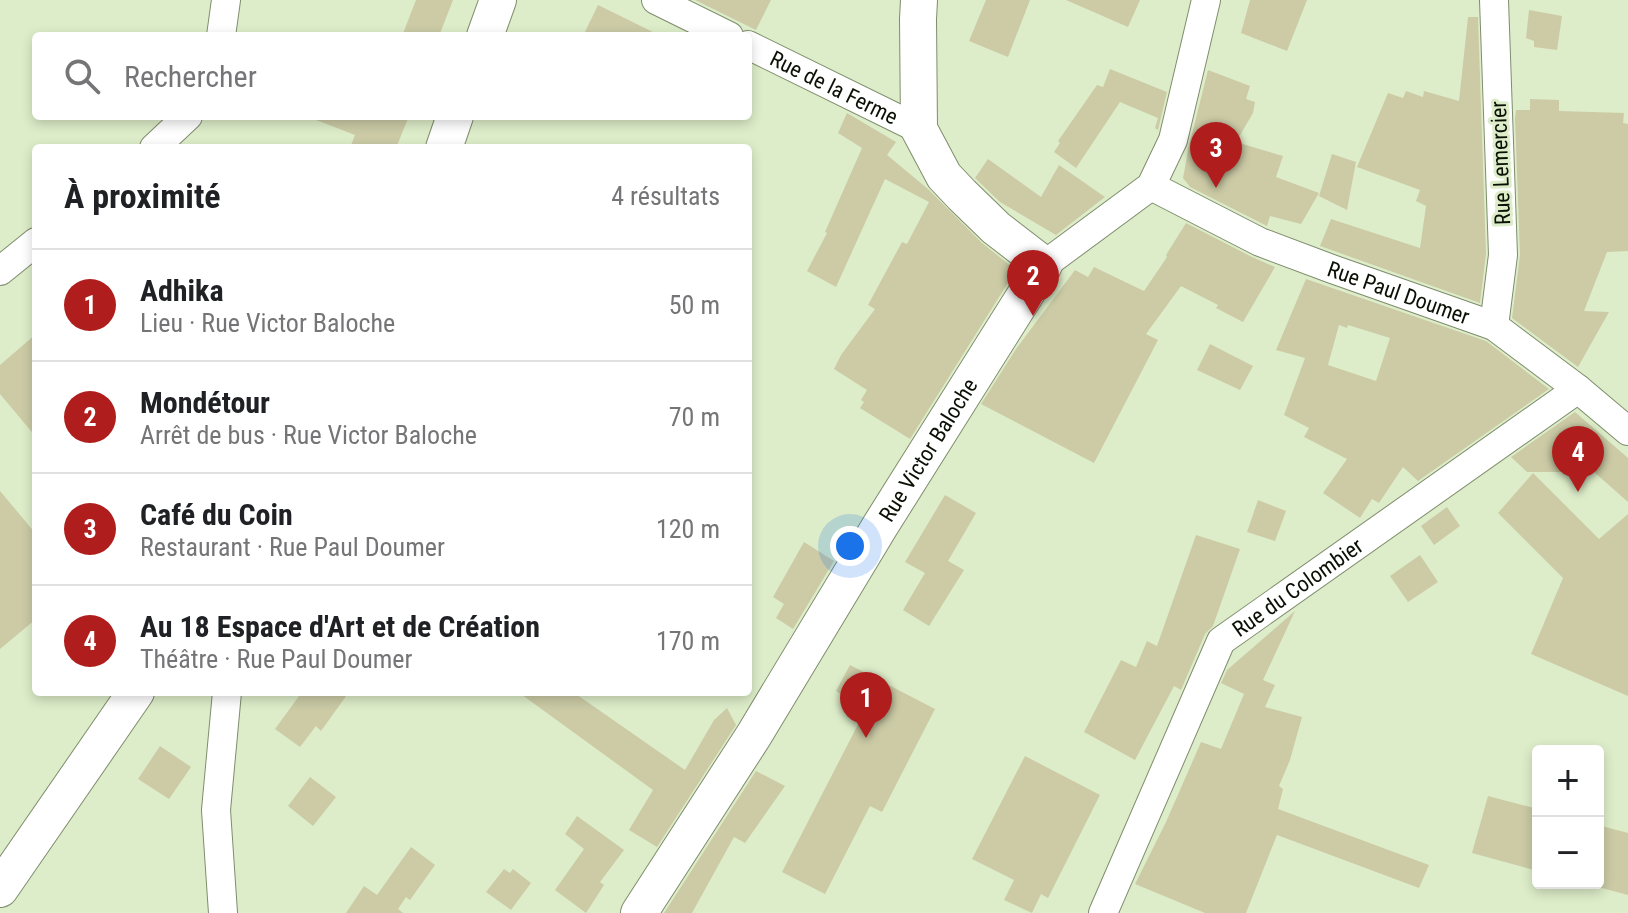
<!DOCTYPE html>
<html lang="fr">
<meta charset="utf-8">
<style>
:root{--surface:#fff;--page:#f2f2f2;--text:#202124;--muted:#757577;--line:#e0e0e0;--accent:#af1e1c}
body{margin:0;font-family:"Roboto Condensed",sans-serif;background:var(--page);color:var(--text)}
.controls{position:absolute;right:24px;bottom:24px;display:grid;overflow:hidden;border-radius:8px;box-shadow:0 4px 12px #0003}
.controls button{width:72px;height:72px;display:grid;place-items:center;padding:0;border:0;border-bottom:2px solid var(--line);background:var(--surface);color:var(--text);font:40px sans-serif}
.you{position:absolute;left:850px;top:546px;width:28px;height:28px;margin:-20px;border:6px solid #fff;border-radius:50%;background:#1a73e8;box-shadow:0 0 0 12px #1a73e833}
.badge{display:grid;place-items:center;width:52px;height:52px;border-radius:50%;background:var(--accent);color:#fff;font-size:26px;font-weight:700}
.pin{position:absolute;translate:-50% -66px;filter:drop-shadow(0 2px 4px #0008)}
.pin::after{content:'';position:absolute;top:42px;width:28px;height:24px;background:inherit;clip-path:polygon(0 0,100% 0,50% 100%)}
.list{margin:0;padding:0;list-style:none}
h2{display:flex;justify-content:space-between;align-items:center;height:104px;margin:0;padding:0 32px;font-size:34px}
h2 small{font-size:26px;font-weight:400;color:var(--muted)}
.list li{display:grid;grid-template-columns:52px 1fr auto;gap:24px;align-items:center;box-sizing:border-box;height:112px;padding:0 32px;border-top:2px solid var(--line)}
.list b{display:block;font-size:30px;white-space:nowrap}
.list p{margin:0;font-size:26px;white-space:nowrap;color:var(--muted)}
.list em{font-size:26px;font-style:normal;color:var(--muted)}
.icon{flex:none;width:44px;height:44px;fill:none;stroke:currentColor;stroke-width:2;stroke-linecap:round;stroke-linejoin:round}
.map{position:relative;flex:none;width:1628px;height:913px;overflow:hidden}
.search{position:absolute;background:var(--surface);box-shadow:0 4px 12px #0003;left:32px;top:32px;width:720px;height:88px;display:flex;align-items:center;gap:20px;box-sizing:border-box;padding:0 28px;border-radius:8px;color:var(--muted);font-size:30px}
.panel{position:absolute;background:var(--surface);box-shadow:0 4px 12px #0003;left:32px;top:144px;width:720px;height:552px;border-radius:8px}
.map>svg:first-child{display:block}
.building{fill:#cccba6;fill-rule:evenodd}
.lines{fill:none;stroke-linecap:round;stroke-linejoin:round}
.minor-casing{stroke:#7f8d6c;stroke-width:30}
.tertiary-casing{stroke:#7f8d6c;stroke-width:38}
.minor{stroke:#fff;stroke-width:28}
.tertiary{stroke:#fff;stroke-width:36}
.labels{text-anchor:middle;stroke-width:6;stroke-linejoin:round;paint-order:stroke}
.street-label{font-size:22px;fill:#0b1005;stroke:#ddedc9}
</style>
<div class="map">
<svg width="1628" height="913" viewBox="0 0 1628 913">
<rect width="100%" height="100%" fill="#ddedc9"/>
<g class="building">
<polygon points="416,0 453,0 439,36 402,36"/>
<polygon points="695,0 771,0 756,30"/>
<polygon points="986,0 1030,0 1008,57 969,41"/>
<polygon points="1066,0 1140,0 1128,27"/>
<polygon points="1250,0 1307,0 1287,51 1241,33"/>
<polygon points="598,5 661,36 583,36"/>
<polygon points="1529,10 1562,16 1557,50 1534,47 1534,41 1526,38"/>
<polygon points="1468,17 1478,17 1486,254 1480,303 1320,246 1331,219 1420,248 1426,206 1416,201 1420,190 1357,167 1388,93 1403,98 1406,91 1423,97 1424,91 1459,101"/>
<polygon points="1110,69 1167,92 1158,130 1155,128 1158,118 1120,102 1076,168 1054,152 1060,143 1058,141 1097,85 1103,87"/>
<polygon points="1208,70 1250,86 1246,99 1255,102 1253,113 1236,142 1283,156 1276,177 1319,193 1301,224 1270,216 1267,226 1190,187 1183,178 1189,146"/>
<polygon points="1530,99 1559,100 1559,111 1624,113 1623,123 1628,124 1628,251 1607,252 1584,311 1609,312 1578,367 1512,318 1520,255 1515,119 1516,110 1530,110"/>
<polygon points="847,113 896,142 887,155 928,189 982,243 1016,270 910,439 860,408 864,402 861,400 867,390 834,369 841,355 875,309 868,305 902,242 907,244 929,202 885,179 836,287 807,271 827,233 825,232 862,148 838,133"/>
<polygon points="311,116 409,116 396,148 350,148 355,135 311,118"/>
<polygon points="1332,154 1356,162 1347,210 1319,196"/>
<polygon points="988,159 1041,197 1059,165 1105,197 1056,235 1000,202 975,178"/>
<polygon points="1186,223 1252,257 1275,267 1243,322 1216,308 1218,305 1181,286 1146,334 1158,340 1094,463 981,404 1016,349 1075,270 1088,277 1094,267 1144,291 1167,257 1166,255"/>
<path d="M1306 279 1486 341 1549 389 1418 481 1403 467 1379 503 1372 499 1360 518 1323 493 1347 459 1304 437 1309 428 1284 415 1305 358 1276 350ZM1339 325 1347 328 1348 325 1390 338 1376 381 1328 365Z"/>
<polygon points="36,334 36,437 0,394 0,365"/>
<polygon points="1210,344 1253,366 1240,390 1197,370"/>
<polygon points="1575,412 1628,458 1628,502 1594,472 1527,472 1511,457"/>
<polygon points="1533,473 1599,539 1628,514 1628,696 1531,654 1563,578 1498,513"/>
<polygon points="0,491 36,534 36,619 0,649"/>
<polygon points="945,495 976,513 948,561 964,570 929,626 903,610 925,573 905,562"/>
<polygon points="1258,500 1286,511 1275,541 1247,532"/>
<polygon points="1447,507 1460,526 1434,545 1421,526"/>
<polygon points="1196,535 1240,549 1213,626 1205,634 1181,690 1174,686 1135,760 1084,732 1121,660 1136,667 1147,641 1157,646"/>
<polygon points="804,542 834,561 793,629 776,618 784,604 773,597"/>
<polygon points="1420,555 1438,582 1408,602 1390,576"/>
<polygon points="1295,611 1263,680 1275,685 1265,707 1302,717 1290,760 1279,786 1283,789 1278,809 1429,865 1419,888 1277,835 1246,913 1205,913 1135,884 1166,822 1201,742 1221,749 1244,694 1221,683 1227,670"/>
<polygon points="850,665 935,709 882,812 870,806 825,894 782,872 866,709 836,691"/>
<polygon points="302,692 349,692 321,731 316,726 300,747 275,729"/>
<polygon points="518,692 573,692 685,770 714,720 727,708 736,725 657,847 629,830 653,790"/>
<polygon points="160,746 191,767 169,799 138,779"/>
<polygon points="1025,756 1100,795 1048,898 1041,894 1032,913 1004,900 1014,880 972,859"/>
<polygon points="756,771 785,786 745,843 734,837 692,913 664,913"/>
<polygon points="310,777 336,797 313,826 288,806"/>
<polygon points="1488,796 1538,809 1538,871 1472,853"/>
<polygon points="577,816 624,850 600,882 604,885 586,913 555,890 584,849 565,834"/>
<polygon points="1598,825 1628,833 1628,895 1598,887"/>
<polygon points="411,847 435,865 410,900 406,897 398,909 403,913 346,913 364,886 377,895"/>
<polygon points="504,869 510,873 513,869 531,883 511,910 486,892"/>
</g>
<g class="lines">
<defs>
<g id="minor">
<polyline points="656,0 729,36"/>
<polyline points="221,36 226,0"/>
<path id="s1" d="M748 45 919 129"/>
<polyline points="154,148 188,116"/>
<path id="s2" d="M1151 186 1260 242 1332 269 1494 326 1578 389 1628 431"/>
<polyline points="1044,265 1151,186 1173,140 1206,0"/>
<polyline points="0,271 36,242"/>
<polyline points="1494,326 1503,255 1494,0"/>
<polyline points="223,913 216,810 227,692"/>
<path id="s3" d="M1103 913 1221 641 1578 389"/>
</g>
<g id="tertiary">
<polyline points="485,36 498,0"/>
<polyline points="444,148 455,116"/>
<polyline points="0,889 136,692"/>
<path id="s4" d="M639 913 754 735 880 526 1044 265 996 228 962 195 944 176 919 129 918 19 919 0"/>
</g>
</defs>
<use href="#minor" class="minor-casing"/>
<use href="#tertiary" class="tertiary-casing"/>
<use href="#minor" class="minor"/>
<use href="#tertiary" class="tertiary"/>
</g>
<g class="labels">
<g class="street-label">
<text dy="8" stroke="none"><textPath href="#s1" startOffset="96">Rue de la Ferme</textPath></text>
<text transform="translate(1500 163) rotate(-92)" y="8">Rue Lemercier</text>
<text dy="8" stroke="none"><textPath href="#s2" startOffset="270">Rue Paul Doumer</textPath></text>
<text dy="8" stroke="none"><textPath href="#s4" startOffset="546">Rue Victor Baloche</textPath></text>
<text dy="8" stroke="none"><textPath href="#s3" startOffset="390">Rue du Colombier</textPath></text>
</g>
</g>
</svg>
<div class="controls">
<button>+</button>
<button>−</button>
</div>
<div class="you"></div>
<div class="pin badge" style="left:866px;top:738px">1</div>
<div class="pin badge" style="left:1033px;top:316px">2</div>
<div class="pin badge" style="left:1216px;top:188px">3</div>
<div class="pin badge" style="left:1578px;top:492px">4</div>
<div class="search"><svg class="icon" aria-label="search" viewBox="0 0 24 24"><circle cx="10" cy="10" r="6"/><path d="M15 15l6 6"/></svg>Rechercher</div>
<section class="panel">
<h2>À proximité<small>4 résultats</small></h2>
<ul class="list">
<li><span class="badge">1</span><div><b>Adhika</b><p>Lieu · Rue Victor Baloche</p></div><em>50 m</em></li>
<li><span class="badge">2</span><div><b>Mondétour</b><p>Arrêt de bus · Rue Victor Baloche</p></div><em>70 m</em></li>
<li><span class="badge">3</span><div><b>Café du Coin</b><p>Restaurant · Rue Paul Doumer</p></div><em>120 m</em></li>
<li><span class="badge">4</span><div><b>Au 18 Espace d'Art et de Création</b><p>Théâtre · Rue Paul Doumer</p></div><em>170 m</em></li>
</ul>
</section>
</div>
